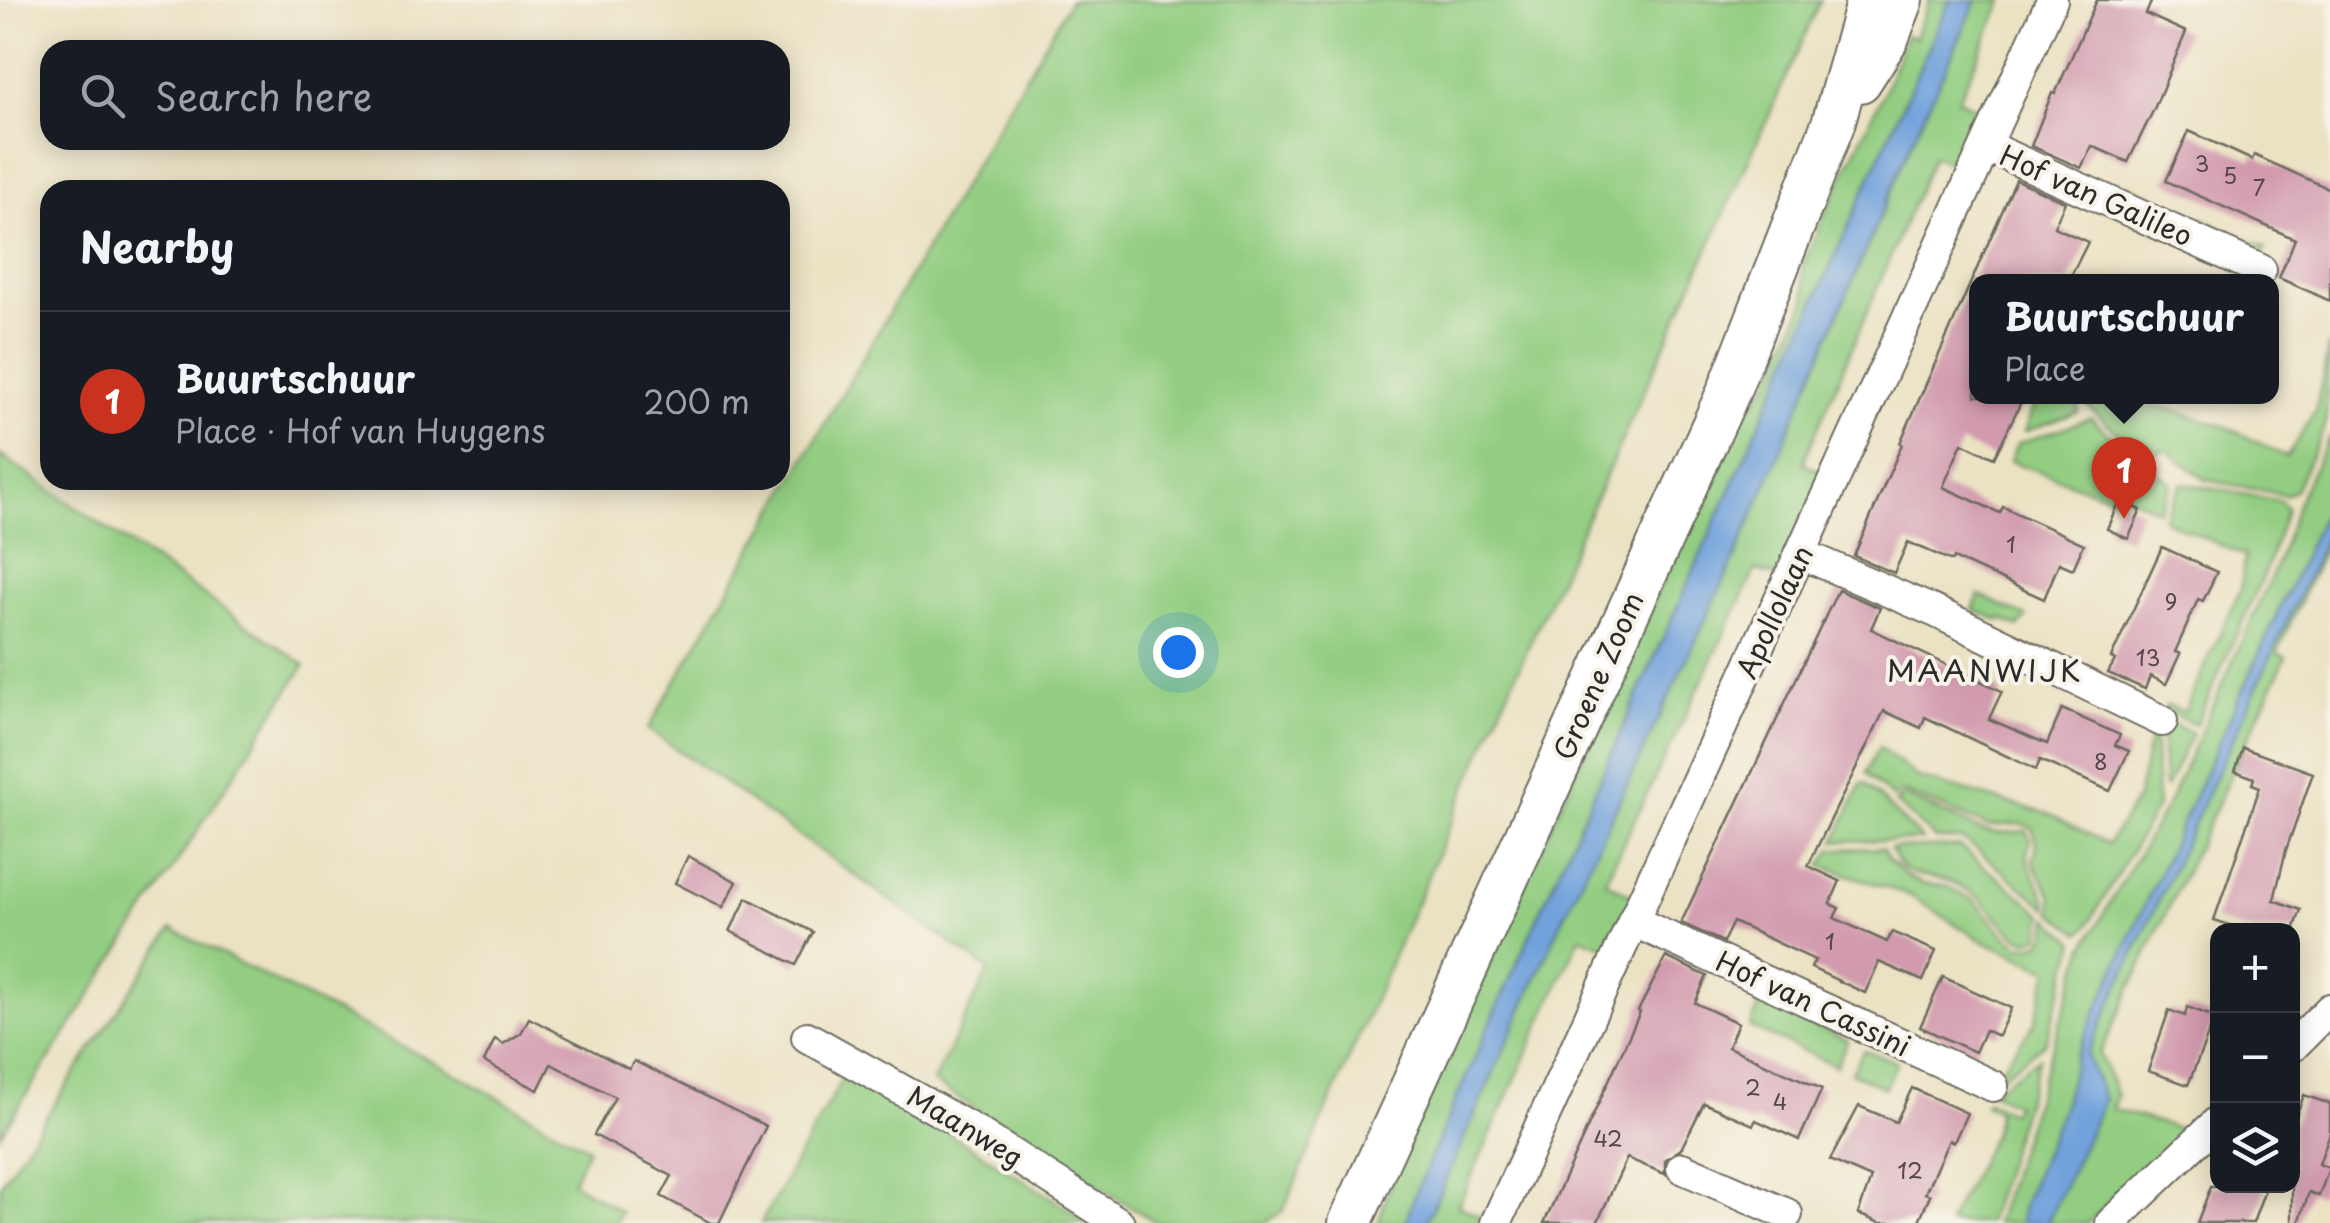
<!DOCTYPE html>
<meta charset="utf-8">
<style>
:root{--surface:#171b24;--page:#20242c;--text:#f1f3f6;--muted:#9ea1a6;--line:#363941;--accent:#c8321e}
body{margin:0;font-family:"Playpen Sans",sans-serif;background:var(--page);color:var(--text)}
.controls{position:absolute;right:30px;bottom:30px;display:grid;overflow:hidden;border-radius:20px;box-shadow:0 5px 25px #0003}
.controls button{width:90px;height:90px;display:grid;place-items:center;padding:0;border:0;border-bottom:2px solid var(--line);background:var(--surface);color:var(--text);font:50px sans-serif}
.you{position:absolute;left:1178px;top:652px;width:35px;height:35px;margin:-25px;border:8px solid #fff;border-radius:50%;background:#1a73e8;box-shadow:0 0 0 15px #1a73e833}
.badge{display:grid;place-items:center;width:65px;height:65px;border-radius:50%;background:var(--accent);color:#fff;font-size:32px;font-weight:700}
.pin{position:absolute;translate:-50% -82px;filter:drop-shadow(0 2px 5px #0008)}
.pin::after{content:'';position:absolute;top:52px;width:35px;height:30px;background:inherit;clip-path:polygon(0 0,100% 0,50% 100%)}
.popup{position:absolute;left:1969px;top:274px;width:310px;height:130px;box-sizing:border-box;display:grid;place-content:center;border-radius:20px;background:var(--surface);filter:drop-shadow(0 2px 8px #0005);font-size:32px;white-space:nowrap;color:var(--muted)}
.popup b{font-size:38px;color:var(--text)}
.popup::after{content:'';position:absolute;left:50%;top:100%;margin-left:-20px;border:20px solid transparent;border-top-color:var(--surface)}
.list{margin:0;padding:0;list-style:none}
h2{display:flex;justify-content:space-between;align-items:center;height:130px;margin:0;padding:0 40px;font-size:42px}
h2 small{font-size:32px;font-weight:400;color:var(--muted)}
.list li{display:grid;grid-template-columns:65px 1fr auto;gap:30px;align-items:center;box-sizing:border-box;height:180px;padding:0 40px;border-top:2px solid var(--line)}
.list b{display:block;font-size:38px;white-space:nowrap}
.list p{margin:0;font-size:32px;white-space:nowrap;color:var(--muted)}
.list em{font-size:32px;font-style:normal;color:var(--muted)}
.icon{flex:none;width:55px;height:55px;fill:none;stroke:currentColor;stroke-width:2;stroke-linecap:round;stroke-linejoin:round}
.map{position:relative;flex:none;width:2330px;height:1223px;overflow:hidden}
.search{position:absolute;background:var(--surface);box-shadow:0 5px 25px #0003;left:40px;top:40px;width:750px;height:110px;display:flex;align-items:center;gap:25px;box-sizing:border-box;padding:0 35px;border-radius:30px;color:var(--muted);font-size:38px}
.panel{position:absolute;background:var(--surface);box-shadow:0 5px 25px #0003;left:40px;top:180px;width:750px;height:310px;border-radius:30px}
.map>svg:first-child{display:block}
.green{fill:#92cd81;stroke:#5e7c56;stroke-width:2.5}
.water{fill:#72a2dc;stroke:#4e6684;stroke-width:2.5}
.building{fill:#d19aae}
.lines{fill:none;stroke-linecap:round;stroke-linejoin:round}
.minor-casing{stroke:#6e6b60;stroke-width:34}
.secondary-casing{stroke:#6e6b60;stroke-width:46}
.minor{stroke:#fff;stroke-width:30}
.secondary{stroke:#fff;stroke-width:42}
.labels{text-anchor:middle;stroke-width:8;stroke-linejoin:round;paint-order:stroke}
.number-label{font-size:22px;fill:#54474c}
.street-label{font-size:28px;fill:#2b2b2b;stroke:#f7f3e8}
.neighbourhood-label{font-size:30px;letter-spacing:2.5px;fill:#2b2b2b;stroke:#f7f3e8}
</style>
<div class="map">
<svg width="2330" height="1223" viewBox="0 0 2330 1223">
<rect width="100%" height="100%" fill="#f7f3e8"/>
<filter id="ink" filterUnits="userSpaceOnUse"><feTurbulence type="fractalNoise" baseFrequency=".01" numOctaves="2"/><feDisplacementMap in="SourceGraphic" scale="20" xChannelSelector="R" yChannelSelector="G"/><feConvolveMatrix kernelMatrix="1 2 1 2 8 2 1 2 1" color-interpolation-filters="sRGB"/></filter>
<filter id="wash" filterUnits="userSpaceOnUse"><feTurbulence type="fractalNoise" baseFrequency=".0048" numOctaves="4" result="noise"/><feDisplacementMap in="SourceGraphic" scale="40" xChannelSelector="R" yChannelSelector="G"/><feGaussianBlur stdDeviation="2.25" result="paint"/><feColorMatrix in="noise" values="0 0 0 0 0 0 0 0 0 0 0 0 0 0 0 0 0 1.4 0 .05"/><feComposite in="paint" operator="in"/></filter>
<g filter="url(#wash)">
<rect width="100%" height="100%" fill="#ebe2c3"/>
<g class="green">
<polygon points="1070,0 1821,0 1499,712 1283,1211 1264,1223 1157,1223 933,1082 989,970 648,729"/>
<polygon points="1929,0 1950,0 1457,1097 1412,1202 1406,1223 1378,1223 1396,1165 1731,431 1769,383 1806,300 1802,267 1825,213 1884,92 1906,35 1915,38"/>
<polygon points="1977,0 2004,0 1958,100 1984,112 1986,109 1989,114 1962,169 1933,156 1803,463 1829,475 1831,472 1834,478 1786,583 1780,585 1782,580 1756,569 1605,881 1635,897 1611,949 1580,937 1458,1206 1484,1218 1482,1223 1426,1223 1560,925 1735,558 1912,141"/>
<polygon points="2130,186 2193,215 2189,225 2125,196"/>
<polygon points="2203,219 2266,248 2261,258 2198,229"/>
<polygon points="2329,345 2326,424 2295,490 2286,495 2206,480 2166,450 2143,455 2077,397 2128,397 2225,426 2287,457 2316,409"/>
<polygon points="2037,397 2067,397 2078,406 2079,412 2024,432"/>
<polygon points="2091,418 2140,462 2170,481 2171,485 2159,510 2123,494 2119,500 2010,461 2017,444"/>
<polygon points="2330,435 2330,498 2076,1056 2064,1103 2023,1205 2020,1223 1995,1223 2085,946 2170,800 2276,566 2301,494"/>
<polygon points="0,455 305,665 0,1135"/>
<polygon points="2182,483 2281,501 2287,508 2269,562 2196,725 2164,711 2167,705 2184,712 2241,589 2245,556 2163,519"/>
<polygon points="2330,528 2330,536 2277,653 2286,657 2100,1054 2117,1095 2112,1109 2185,1130 2088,1223 2047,1223 2104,1100 2087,1055"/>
<polygon points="1979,595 2027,617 2019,627 2001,619 2000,621 1973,609"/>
<polygon points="2161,720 2192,733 2166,788 2164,787"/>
<polygon points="2151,734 2155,746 2157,807 2085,930 2080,933 2052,912 2052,896 2033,862 2037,843 2032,828 2020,824 1988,826 1904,792 1892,798 1866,773 1879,747 1918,778 2049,814 2108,844 2137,798"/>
<polygon points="1862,783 1866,784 1922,840 1835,841"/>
<path d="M1905 796 1978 829 1997 833 2026 831 2031 841C2018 868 2046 883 2047 908L1970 844 1960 839H1935L1895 802Z"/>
<path d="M1959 846 2044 915 2040 936C2014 952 1996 909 1978 897 1967 890 1954 881 1941 879 1917 874 1902 878 1891 848Z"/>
<polygon points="1883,848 1889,860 1908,877 1923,884 1946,886 1975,901 2005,935 2020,946 2039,944 2047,934 2049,918 2076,942 2045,1043 1997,1079 1996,1075 2034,1024 2049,970 1977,938 1909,895 1821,866 1832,849"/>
<polygon points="172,929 447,1069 588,1148 572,1182 621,1212 615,1223 0,1223 0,1185"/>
<polygon points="1762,1000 1801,1018 1801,1021 1848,1040 1836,1066 1750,1027"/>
<polygon points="1864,1050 1897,1062 1885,1088 1851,1073"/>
<polygon points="2039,1058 1987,1223 1948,1223 1993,1135 1998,1111 1985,1105 1987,1101 2011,1112 2016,1104 1991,1092"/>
<polygon points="848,1069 1091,1223 761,1223"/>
</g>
<g class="water">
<polygon points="1950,0 1977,0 1912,141 1735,558 1560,925 1426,1223 1406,1223 1412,1202 1457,1097"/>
<polygon points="2330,498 2330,528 2087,1055 2104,1100 2047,1223 2020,1223 2023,1205 2064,1103 2076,1056"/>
</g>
<g id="blocks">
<g class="building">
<polygon points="2097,0 2152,0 2146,14 2186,32 2154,109 2128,162 2092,146 2081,168 2031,146 2052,93 2055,94"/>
<polygon points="2189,131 2252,160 2254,155 2330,189 2330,301 2279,278 2295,239 2166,181"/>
<polygon points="2016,180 2065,202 2054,227 2088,242 2068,282 1976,282 1976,396 2024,396 1994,458 1962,443 1943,487 2000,513 2003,507 2084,544 2073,569 2059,563 2044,599 1954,558 1952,561 1908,542 1894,573 1854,556 1902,444 1900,443"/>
<polygon points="2119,500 2141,510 2128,539 2107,529"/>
<polygon points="2162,547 2217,572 2203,601 2198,599 2187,625 2175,652 2180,654 2166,684 2150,676 2145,689 2108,673 2115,660 2111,658"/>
<polygon points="1838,590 1880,608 1871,629 2002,691 1989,719 2047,744 2062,709 2120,735 2115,745 2129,751 2110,791 2040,760 2036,770 1925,717 1921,728 1884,711 1808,866 1840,881 1830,904 1839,908 1834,918 1887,942 1892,932 1936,951 1923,981 1879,962 1865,993 1811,968 1815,960 1733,922 1723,942 1681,923"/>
<polygon points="2243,748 2313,773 2286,850 2274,900 2301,910 2294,930 2245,930 2214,920 2260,787 2252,784 2254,778 2235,771"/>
<polygon points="688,856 737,882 723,907 675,883"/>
<polygon points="747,898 813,932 796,965 730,931"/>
<polygon points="1666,957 1707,976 1695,1003 1738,1023 1728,1047 1822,1089 1799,1140 1756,1120 1753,1125 1704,1103 1681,1149 1665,1160 1665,1174 1627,1158 1597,1223 1544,1223 1640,1012 1638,1011"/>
<polygon points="1943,977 2011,1008 1998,1036 1985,1030 1975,1052 1920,1027"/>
<polygon points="2187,1007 2215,1017 2188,1085 2148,1071 2169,1010 2185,1016"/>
<polygon points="529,1018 629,1069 634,1061 766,1126 719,1223 711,1223 661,1196 672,1176 594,1135 615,1097 551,1064 538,1090 484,1062 495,1039 503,1044 521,1033"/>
<polygon points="1912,1088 1967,1113 1954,1142 1949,1140 1925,1193 1930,1195 1918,1223 1880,1223 1858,1214 1871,1178 1830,1160 1859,1106 1896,1122"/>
<polygon points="2304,1095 2330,1104 2330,1133 2319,1164 2329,1168 2319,1196 2309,1192 2299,1223 2292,1223 2292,1127"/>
<polygon points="2211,1186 2266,1186 2253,1223 2197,1223"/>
</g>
</g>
</g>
<g filter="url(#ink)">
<use href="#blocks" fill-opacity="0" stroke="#6e6b60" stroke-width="2.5"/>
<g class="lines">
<defs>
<g id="minor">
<polyline points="1986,146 2261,270"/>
<polyline points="1802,554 1936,612 2162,721"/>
<polyline points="1633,921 1993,1086"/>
<polyline points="807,1037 975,1131 1119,1223"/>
<polyline points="2292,1047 2330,1009"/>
<polyline points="1682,1168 1787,1214"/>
<polyline points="1496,1223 2052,0"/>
<polyline points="2111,1223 2218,1121"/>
</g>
<g id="secondary">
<polyline points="1860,81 1887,39 1902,0"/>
<polyline points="1350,1223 1728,393 1833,124 1868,0"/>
</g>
</defs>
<use href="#minor" class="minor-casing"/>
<use href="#secondary" class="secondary-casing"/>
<use href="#minor" class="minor"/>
<use href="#secondary" class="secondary"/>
</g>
</g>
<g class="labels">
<g class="number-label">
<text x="2202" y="172">3</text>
<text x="2230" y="184">5</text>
<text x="2259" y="196">7</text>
<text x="2011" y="553">1</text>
<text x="2171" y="610">9</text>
<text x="2148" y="666">13</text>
<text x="2101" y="770">8</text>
<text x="1830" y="950">1</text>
<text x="1753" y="1096">2</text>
<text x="1780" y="1110">4</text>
<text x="1608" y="1147">42</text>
<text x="1910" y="1179">12</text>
</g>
<g class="street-label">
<text transform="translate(2096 196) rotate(24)" y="10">Hof van Galileo</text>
<text transform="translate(1775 612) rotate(-65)" y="10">Apollolaan</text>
<text transform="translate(1599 676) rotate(-66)" y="10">Groene Zoom</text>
<text transform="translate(1813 1004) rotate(25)" y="10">Hof van Cassini</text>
<text transform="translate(965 1127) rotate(31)" y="10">Maanweg</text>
</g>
<g class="neighbourhood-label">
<text x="1985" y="682">MAANWIJK</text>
</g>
</g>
</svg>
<div class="controls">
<button>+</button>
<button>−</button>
<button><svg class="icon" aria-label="layers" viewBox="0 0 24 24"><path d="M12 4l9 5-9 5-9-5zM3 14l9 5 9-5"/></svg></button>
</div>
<div class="you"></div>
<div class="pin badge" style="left:2124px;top:519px">1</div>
<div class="popup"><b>Buurtschuur</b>Place</div>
<div class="search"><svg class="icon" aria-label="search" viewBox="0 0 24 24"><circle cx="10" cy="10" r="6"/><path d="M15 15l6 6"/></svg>Search here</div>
<section class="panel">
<h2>Nearby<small></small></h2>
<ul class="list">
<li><span class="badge">1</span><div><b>Buurtschuur</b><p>Place · Hof van Huygens</p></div><em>200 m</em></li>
</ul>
</section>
</div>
